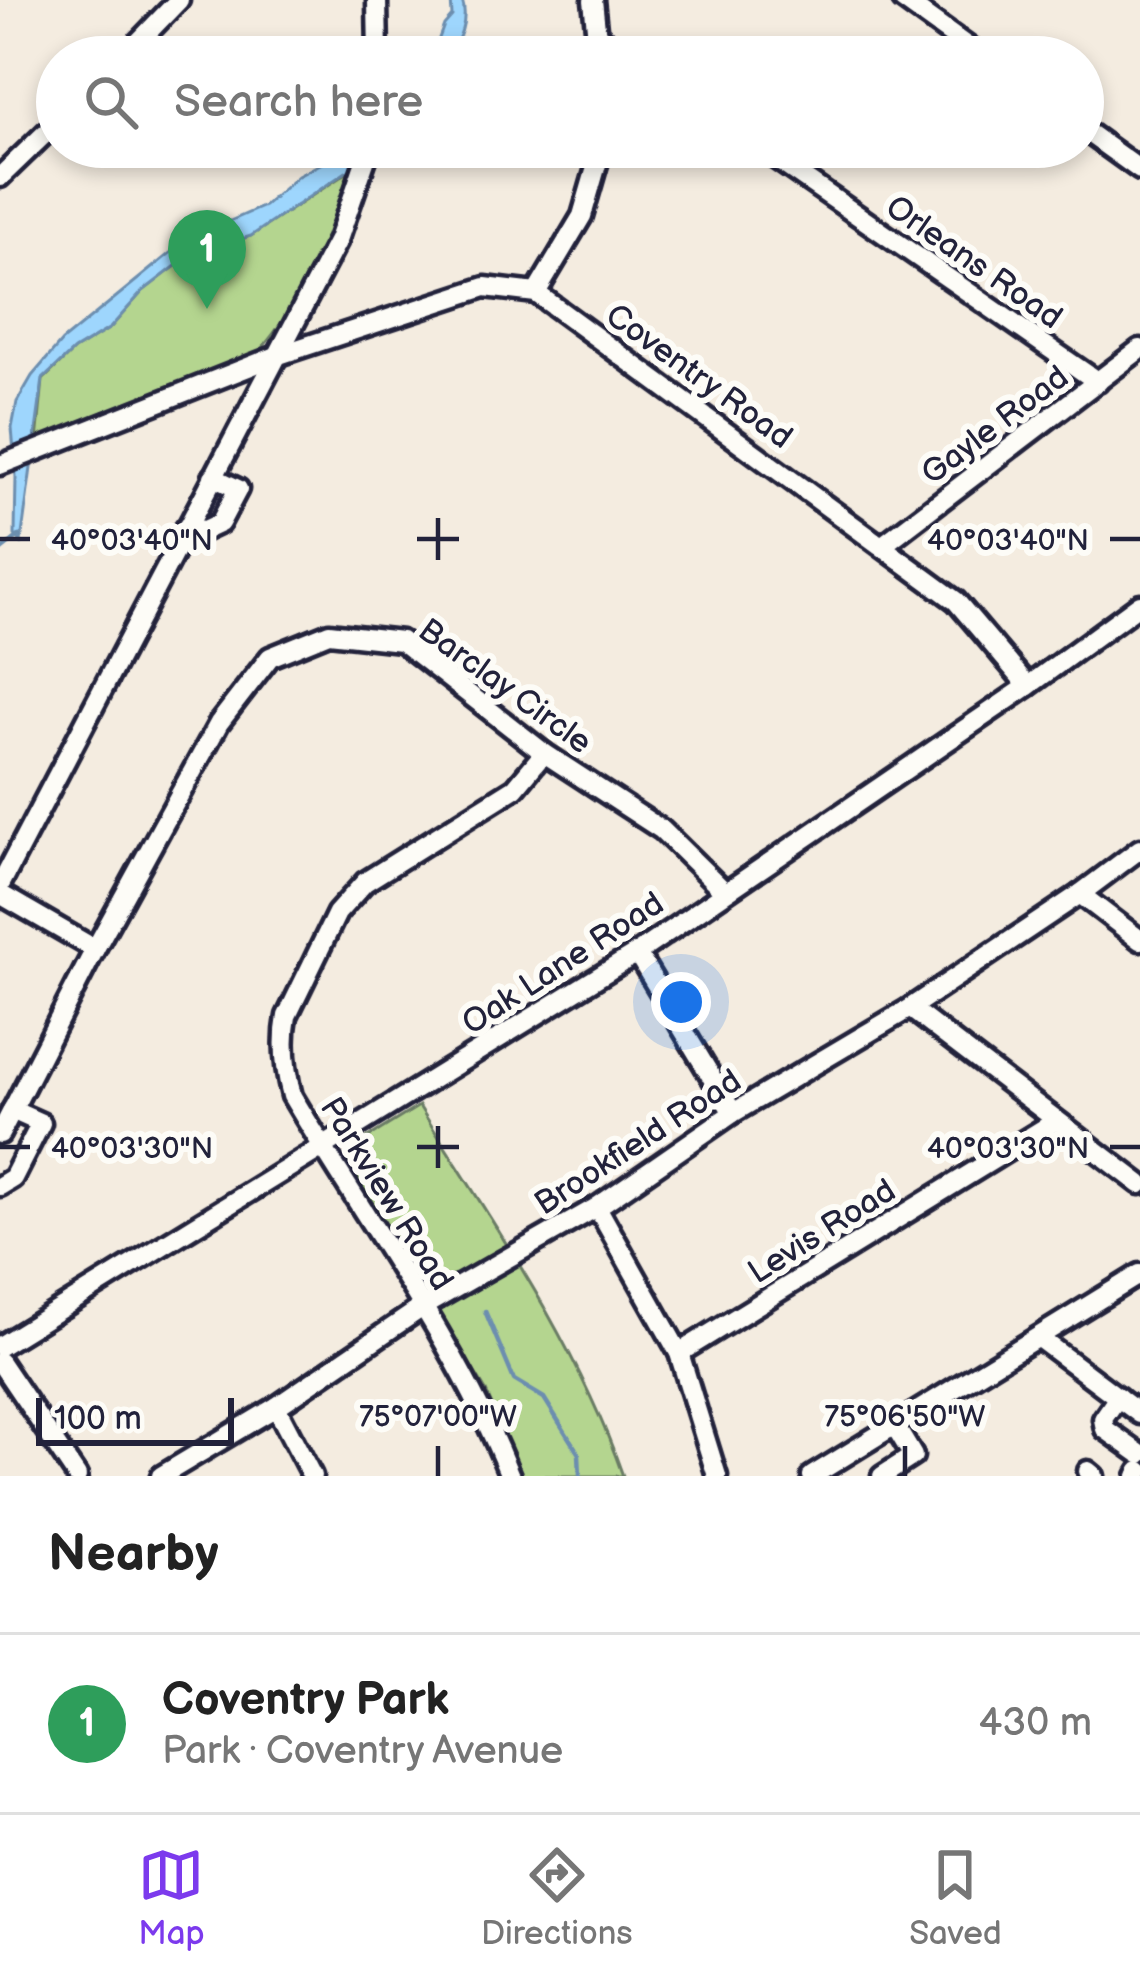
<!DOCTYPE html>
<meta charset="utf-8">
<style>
:root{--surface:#fff;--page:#f6f6f6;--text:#222;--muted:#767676;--line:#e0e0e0;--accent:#7c3aed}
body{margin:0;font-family:"Balsamiq Sans",sans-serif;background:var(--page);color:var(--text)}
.scale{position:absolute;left:36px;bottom:30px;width:198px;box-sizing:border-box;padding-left:12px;border:6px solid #22223b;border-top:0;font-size:33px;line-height:42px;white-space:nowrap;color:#22223b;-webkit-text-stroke:9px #fdfcf7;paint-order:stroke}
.you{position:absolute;left:681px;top:1002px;width:42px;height:42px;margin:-30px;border:9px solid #fff;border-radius:50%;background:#1a73e8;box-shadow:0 0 0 18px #1a73e833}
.badge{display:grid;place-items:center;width:78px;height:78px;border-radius:50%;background:var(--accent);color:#fff;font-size:39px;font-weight:700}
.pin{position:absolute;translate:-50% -99px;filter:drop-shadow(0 3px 6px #0008)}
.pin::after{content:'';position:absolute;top:63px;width:42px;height:36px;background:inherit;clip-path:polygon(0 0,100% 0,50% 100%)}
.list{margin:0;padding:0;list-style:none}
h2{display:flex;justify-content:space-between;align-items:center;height:156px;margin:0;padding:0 48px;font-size:51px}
h2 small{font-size:39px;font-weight:400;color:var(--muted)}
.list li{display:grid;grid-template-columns:78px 1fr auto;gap:36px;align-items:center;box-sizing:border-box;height:180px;padding:0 48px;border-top:3px solid var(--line)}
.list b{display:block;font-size:45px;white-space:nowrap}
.list p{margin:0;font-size:39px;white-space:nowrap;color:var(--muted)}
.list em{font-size:39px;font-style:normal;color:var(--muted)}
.icon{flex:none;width:66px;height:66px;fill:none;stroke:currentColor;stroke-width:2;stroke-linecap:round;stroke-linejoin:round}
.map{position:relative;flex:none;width:1140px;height:1476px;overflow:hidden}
.search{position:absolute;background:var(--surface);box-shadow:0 6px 18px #0003;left:36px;right:36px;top:36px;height:132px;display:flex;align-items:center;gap:30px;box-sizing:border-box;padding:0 42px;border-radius:66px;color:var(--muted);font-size:45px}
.sheet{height:336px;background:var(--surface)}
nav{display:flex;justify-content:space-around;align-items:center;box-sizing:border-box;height:168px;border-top:3px solid var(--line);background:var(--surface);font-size:33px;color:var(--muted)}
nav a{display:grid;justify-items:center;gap:6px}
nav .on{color:var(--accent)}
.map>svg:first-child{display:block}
.green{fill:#b4d58f;stroke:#6b7c65;stroke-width:3}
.water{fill:#9ed6fd;stroke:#6c8eaf;stroke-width:3}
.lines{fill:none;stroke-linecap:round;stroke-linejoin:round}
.stream{stroke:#6c8eaf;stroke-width:4.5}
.minor-casing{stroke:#22223b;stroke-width:27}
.minor{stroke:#fdfcf7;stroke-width:18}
.ticks{fill:none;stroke:#22223b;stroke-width:4.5}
.labels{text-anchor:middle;stroke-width:12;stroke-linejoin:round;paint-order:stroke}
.street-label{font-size:33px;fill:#22223b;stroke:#fdfcf7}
.ticks-label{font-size:30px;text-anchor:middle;fill:#22223b;stroke:#fdfcf7;stroke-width:12;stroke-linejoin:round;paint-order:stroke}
</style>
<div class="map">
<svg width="1140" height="1476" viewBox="0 0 1140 1476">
<rect width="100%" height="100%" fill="#f4ece0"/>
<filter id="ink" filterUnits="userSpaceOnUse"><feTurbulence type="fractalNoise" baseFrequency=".00833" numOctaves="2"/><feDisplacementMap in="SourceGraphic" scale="24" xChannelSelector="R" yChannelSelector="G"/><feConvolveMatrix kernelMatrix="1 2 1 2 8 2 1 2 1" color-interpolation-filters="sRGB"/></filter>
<g filter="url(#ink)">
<g class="green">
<path d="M354 168C337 222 293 321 252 358L37 441 43 380 74 350 110 328 143 291 190 255 251 236Z"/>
<path d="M419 1106C495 1226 576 1342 623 1476H522L485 1389 347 1164 351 1148Z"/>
</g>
<g class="water">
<path d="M451 0H462C469 21 459 39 449 57H432L444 25 452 16Z"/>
<polygon points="352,147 396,147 346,172 251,236 190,255 143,291 110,328 74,350 43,379 21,542 15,535 16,477 12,428 17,402 32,376 62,341 185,241 264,206 298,176"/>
</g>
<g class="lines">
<g class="stream">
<polyline points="0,551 19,536"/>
<polyline points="485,1311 514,1380 544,1398 579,1454 580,1476"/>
</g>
<defs>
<g id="minor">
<polyline points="377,0 378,57"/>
<polyline points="593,0 599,57"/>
<polyline points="903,0 982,57"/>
<polyline points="597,35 629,57"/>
<polyline points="124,57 179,0"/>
<polyline points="1083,129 1140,170"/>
<polyline points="759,147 1098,382"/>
<polyline points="0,177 57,122"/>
<polyline points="536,293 582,216 602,147"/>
<polyline points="0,465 276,356 485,287 536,293 956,601 1028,686"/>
<polyline points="186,528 205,530 220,523 238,489 213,477"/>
<polyline points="883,545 1140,349"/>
<polyline points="0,885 338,240 370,147"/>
<polyline points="0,894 95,949"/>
<polyline points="1080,894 1140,940"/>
<polyline points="637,953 733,1113"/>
<polyline points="910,1008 1140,1184"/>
<polyline points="0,1134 95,949 219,723 270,657 329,633 401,641 544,753 662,830 724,891"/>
<polyline points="0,1186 13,1178 41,1123 12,1110"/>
<polyline points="597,1207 679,1353 717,1476"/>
<polyline points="1040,1339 1140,1414"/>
<polyline points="0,1346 637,953 1028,686 1140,604"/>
<polyline points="679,1353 1056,1121"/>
<polyline points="0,1362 77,1476"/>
<polyline points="1118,1397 1103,1419 1105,1429 1140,1454"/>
<polyline points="276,1407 312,1476"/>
<polyline points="1088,1471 1094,1476"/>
<polyline points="161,1476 276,1407 424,1306 597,1207 733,1113 910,1008 1080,894 1140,849"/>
<path d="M510 1476C456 1340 366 1222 292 1096 285 1070 282 1043 287 1016L337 913 365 882 515 788 544 753"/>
<polyline points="812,1476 1140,1274"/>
<polyline points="882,1476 913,1456 895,1426"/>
<polyline points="1137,1476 1140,1471"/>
</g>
</defs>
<use href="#minor" class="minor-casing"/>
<use href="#minor" class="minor"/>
</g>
</g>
<path class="ticks" d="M438 518V560M0 539H30M417 539H459M1110 539H1140M438 1126V1168M0 1147H30M417 1147H459M1110 1147H1140M438 1446V1476M905 1446V1476"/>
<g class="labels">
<g class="street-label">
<text transform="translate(975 261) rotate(35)" y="12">Orleans Road</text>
<text transform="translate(700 375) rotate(36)" y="12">Coventry Road</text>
<text transform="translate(994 424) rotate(-37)" y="12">Gayle Road</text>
<text transform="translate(506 685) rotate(36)" y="12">Barclay Circle</text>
<text transform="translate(562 962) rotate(-33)" y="12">Oak Lane Road</text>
<text transform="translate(637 1141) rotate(-33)" y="12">Brookfield Road</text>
<text transform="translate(388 1193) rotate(58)" y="12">Parkview Road</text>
<text transform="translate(821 1230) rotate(-32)" y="12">Levis Road</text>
</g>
</g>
<g class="ticks-label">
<text x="132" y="550">40°03'40"N</text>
<text x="1008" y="550">40°03'40"N</text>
<text x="132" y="1158">40°03'30"N</text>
<text x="1008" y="1158">40°03'30"N</text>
<text x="438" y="1426">75°07'00"W</text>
<text x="905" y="1426">75°06'50"W</text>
</g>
</svg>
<div class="scale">100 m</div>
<div class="you"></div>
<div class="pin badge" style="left:207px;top:309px;background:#2e9e5b">1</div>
<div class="search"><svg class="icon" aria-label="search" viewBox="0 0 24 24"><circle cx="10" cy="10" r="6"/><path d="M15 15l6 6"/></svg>Search here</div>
</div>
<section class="sheet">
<h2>Nearby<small></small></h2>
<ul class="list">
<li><span class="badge" style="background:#2e9e5b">1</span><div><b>Coventry Park</b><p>Park · Coventry Avenue</p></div><em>430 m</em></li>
</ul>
</section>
<nav>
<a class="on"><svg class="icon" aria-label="map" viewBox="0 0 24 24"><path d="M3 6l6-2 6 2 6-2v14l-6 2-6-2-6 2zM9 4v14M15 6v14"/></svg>Map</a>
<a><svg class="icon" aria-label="directions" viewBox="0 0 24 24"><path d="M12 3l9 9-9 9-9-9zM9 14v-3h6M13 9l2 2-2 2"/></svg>Directions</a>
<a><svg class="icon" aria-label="saved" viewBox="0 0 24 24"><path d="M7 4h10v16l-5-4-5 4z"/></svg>Saved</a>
</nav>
